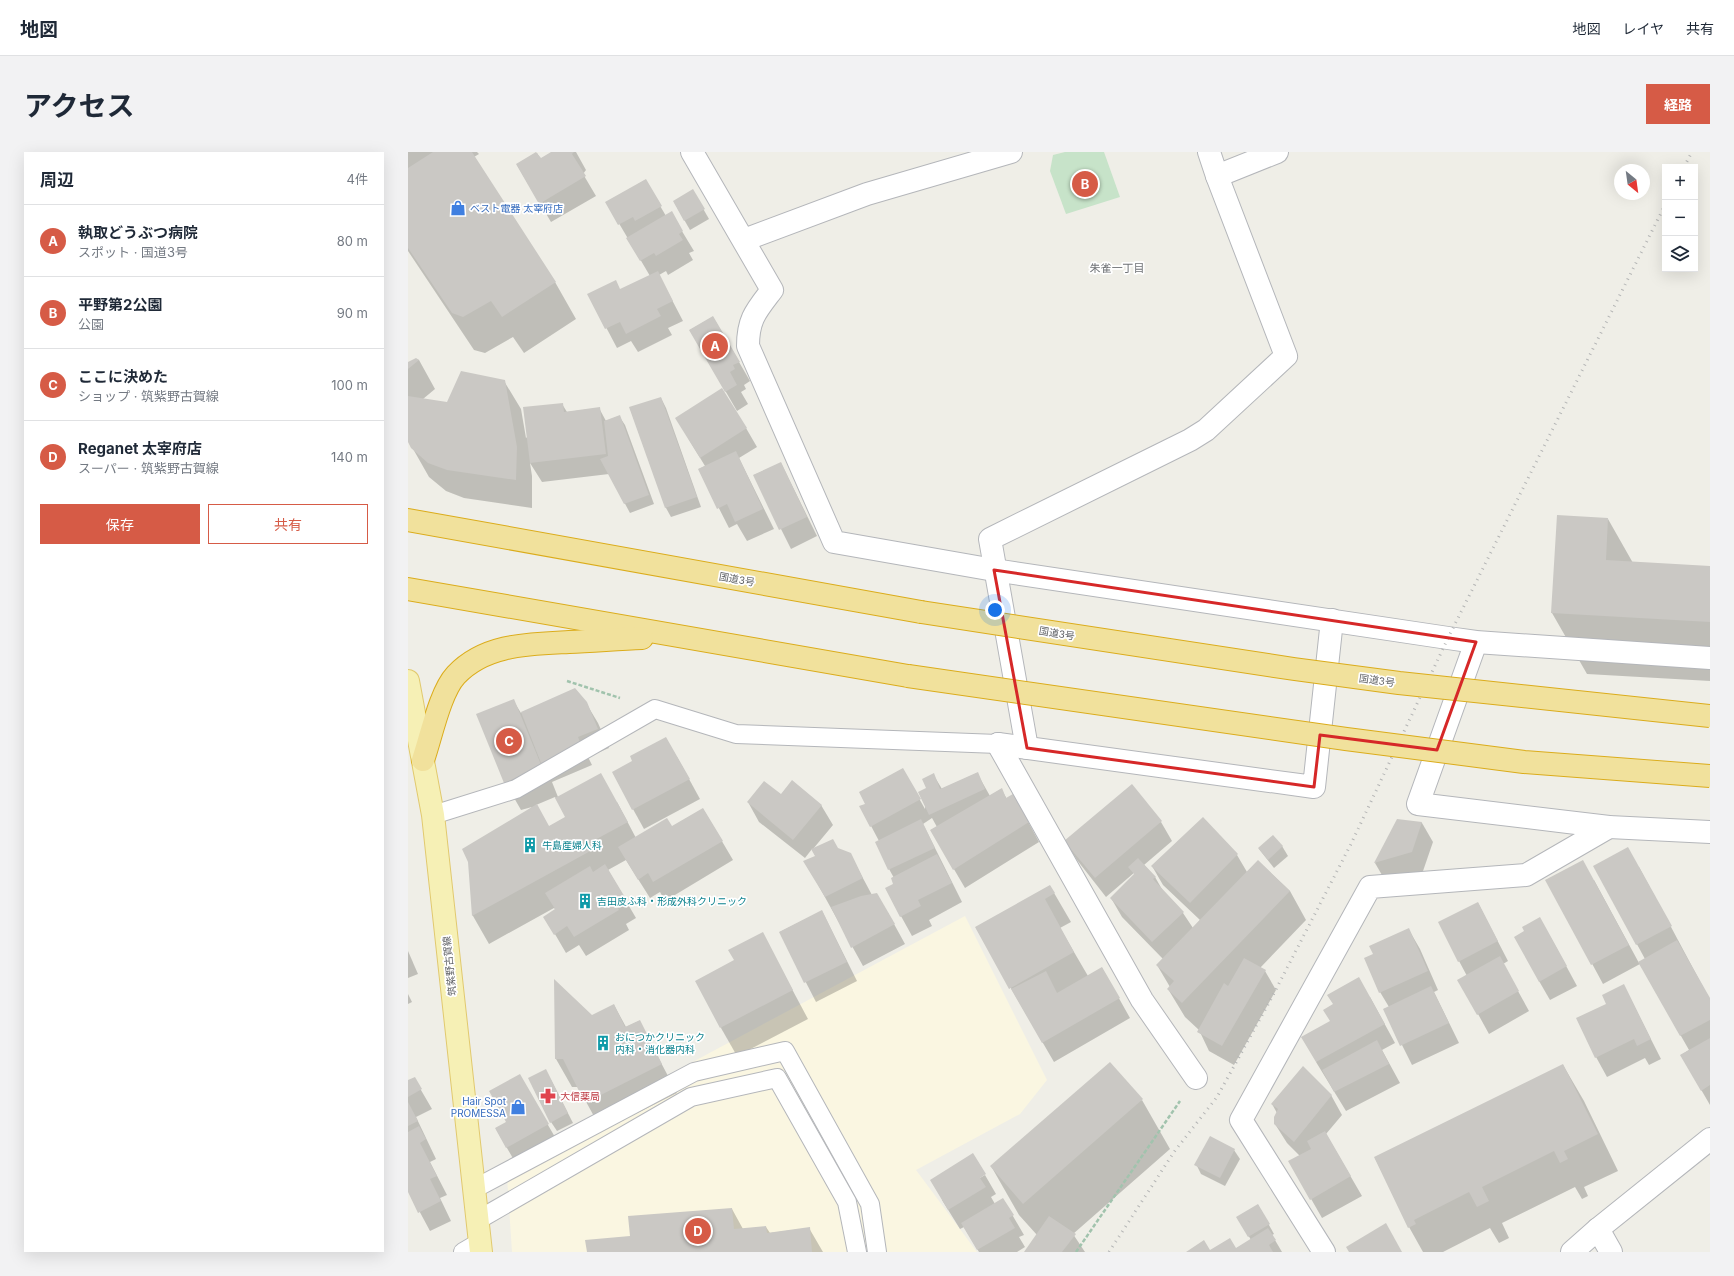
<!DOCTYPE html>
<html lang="ja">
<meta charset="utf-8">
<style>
:root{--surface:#fff;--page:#f2f2f3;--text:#1f2937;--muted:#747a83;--line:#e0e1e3;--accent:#d65b46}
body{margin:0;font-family:Inter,"Noto Sans JP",sans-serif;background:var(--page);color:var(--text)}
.controls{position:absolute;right:12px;top:12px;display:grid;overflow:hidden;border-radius:0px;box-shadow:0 4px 16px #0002}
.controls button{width:36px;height:36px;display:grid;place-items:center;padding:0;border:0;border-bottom:1px solid var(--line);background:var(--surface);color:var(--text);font:20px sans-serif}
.compass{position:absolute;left:1206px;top:12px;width:36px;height:36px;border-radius:50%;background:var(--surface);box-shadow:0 4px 16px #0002;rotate:151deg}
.you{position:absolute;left:587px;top:458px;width:14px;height:14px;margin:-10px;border:3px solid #fff;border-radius:50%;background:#1a73e8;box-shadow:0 0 0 6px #1a73e833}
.badge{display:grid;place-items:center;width:26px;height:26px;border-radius:50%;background:var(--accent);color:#fff;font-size:13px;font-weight:700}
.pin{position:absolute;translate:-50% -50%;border:2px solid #fff;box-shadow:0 1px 4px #0006}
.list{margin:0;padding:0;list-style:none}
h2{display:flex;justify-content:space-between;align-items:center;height:52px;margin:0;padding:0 16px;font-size:17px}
h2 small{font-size:13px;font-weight:400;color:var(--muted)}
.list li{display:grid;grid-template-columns:26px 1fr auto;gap:12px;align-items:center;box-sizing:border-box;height:72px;padding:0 16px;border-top:1px solid var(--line)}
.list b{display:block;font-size:15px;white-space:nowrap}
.list p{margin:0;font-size:13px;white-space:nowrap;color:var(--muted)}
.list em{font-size:13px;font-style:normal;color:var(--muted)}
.actions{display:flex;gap:8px;padding:12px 16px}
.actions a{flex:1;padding:9px 0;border:1px solid var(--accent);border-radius:0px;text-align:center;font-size:14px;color:var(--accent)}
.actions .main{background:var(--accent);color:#fff}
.icon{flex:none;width:22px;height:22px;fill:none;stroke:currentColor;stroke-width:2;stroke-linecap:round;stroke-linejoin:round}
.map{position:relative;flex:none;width:1302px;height:1100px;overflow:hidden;border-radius:0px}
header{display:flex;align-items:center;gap:24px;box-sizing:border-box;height:56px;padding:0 20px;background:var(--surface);border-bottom:1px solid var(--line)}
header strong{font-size:19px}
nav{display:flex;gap:22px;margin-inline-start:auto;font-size:14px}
.intro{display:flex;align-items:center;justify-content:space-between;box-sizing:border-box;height:96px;padding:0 24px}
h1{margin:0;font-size:28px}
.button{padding:10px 18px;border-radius:0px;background:var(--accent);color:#fff;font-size:14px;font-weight:700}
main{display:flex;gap:24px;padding:0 24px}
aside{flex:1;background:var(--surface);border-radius:0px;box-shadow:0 4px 16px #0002}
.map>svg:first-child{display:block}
.commercial{fill:#faf6e1}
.green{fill:#c7e3c9}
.shadow{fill:#0003;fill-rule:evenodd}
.building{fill:#cac8c4}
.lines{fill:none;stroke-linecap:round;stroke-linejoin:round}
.lane-casing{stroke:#b4b6ba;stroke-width:20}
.street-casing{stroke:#b4b6ba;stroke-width:24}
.primary-casing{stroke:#e1c96e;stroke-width:24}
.highway-casing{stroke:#dbac1b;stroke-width:24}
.path{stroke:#a1c3ad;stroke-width:2.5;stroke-dasharray:4 2;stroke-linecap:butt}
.lane{stroke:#fff;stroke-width:18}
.street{stroke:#fff;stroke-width:22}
.primary{stroke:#f6f0b5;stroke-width:22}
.highway{stroke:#f1e19c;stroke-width:22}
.rail{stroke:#b4b5b5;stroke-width:3;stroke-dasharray:1 5;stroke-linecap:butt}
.highway-bridge-casing{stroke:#dbac1b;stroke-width:24;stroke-linecap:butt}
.highway-bridge{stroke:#f1e19c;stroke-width:22}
.marked{fill:none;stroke:#d62828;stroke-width:3;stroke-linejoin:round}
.labels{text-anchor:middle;stroke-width:3.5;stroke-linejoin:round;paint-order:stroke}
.shop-label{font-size:10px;fill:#366cbe;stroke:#fff;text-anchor:start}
.street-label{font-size:10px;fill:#5f6165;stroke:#fff}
.culture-label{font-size:10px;fill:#0d838f;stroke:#fff;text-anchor:start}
.health-label{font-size:10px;fill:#be3a42;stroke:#fff;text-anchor:start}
.neighbourhood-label{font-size:11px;fill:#707377;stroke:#fff}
</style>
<header>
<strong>地図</strong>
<nav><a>地図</a><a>レイヤ</a><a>共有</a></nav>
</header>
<div class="intro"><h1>アクセス</h1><a class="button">経路</a></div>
<main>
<aside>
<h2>周辺<small>4件</small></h2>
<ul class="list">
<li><span class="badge">A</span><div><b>執取どうぶつ病院</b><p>スポット · 国道3号</p></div><em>80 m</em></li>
<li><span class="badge">B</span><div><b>平野第2公園</b><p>公園</p></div><em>90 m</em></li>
<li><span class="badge">C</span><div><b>ここに決めた</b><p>ショップ · 筑紫野古賀線</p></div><em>100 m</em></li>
<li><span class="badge">D</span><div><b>Reganet 太宰府店</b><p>スーパー · 筑紫野古賀線</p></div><em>140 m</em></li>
</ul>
<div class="actions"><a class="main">保存</a><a>共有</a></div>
</aside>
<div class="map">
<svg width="1302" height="1100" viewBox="0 0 1302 1100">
<rect width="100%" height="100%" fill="#efeee7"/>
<polygon class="commercial" points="557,764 639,928 612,962 508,1018 569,1100 104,1100 98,1010"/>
<polygon class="green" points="657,0 696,0 712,45 658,62 642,19 645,3"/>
<g class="shadow">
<polygon points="0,0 69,0 71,2 66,5 147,130 168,167 116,201 105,185 77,201 66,198 0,99"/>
<polygon points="145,0 168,0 178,18 175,22 188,44 143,70 109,13 129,1 133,8"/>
<polygon points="237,28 258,64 263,61 286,99 281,101 285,108 260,123 258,119 251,123 275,169 260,176 264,183 230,200 223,189 209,196 181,143 212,138 242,124 199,51"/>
<polygon points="285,39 301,67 282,78 266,50"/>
<polygon points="305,165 342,229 336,233 338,237 333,240 340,252 329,259 282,178"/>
<polygon points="8,207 11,208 27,237 15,247 39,251 96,229 113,257 118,286 154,252 159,260 191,256 198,269 211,264 217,273 246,352 222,361 201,322 134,330 122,311 124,324 124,356 56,346 38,339 21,325 0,288 0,211"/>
<polygon points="253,246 258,256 293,355 263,365 258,356 222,256"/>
<polygon points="338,276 349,295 331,306 366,377 339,389 329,372 321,376 291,317 297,314 280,286"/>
<polygon points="373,311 409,384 383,397 346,323"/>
<polygon points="1200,367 1225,411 1302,415 1302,529 1179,522 1144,461"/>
<path d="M167 537 178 551 190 571 201 596 180 605 184 613 144 630 150 645 209 650 228 686 264 675 295 657 325 708 257 749 252 740 242 746 218 708 200 718 228 766 218 772 221 778 178 804 171 793 158 801 137 765 148 758 146 756 81 792 65 764 61 710 124 655 113 658 97 630 105 548 113 561ZM147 645 158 665 141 675 128 653Z"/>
<polygon points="269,605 292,647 236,677 205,621"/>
<polygon points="495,618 517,657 519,637 525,622 534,637 569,621 582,644 593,637 599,647 616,662 631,690 557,736 523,678 529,675 524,666 515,672 554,750 521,768 524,774 504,784 478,737 486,732 486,726 481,717 471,689 453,655 458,652"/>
<polygon points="373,643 413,653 425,673 405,697 429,697 442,702 464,743 480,761 497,792 455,814 408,729 408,705 404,697 397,706 351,670 340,650"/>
<polygon points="795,666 829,703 839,720 850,709 882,739 898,768 852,816 857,819 868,838 826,913 801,899 791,878 777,865 760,837 762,835 749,813 755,807 714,765 703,746 729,721 727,720 698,745 669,708 657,689 753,670 764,689 736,713 747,725 755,739 775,761 785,776 792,768 755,733 744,714"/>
<polygon points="990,668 1014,671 1025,690 1015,719 978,730 967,711"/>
<polygon points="874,694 880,704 866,716 851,697"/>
<polygon points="1187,715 1231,715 1302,848 1302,953 1273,903 1281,898 1232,812 1195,832 1139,728 1186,728 1231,811 1237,807"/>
<polygon points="642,734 663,770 652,776 680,824 694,816 722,866 646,910 568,776"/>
<polygon points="1070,751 1100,809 1095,812 1121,859 1081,882 1070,862 1059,824 1051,809"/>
<polygon points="414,759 449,829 408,850 372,780"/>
<polygon points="1001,778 1012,797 1030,838 1026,840 1051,891 1004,913 976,857 981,855 972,840 966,802"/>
<polygon points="1118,779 1143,786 1169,834 1142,848 1131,829"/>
<polygon points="354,781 400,867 329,904 313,876 327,809"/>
<polygon points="0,799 10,822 0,826"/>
<polygon points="1216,834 1253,907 1241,913 1237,906 1199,925 1188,905 1199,852"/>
<polygon points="0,842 4,850 0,852"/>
<polygon points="962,845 987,891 974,898 992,931 938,959 908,910 923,869"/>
<polygon points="206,853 218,875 231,869 269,941 194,979 170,935 164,935 148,907 184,864"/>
<polygon points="1155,913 1176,949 1210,1019 1176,1035 1180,1044 1174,1047 1167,1035 1094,1071 1101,1086 1091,1091 1082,1076 1035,1100 1015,1100 1001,1075 967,1006"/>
<polygon points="111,923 151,992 110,1015 88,977 99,970"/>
<polygon points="6,926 24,957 8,965 28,1007 22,1010 39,1043 32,1046 43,1069 22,1079 0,1038 0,929"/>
<polygon points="143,928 165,971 149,979 143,970"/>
<polygon points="923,943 934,963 918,982 954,1044 914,1066 882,1010 892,1004 879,991 867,972 869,961 864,952"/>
<polygon points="734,948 762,997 665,1082 677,1100 617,1100 629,1083 611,1063 583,1014"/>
<polygon points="826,998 832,1007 817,1034 793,1022 788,1012"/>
<polygon points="577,1023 588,1042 583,1045 587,1052 595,1047 616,1083 611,1085 617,1095 609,1100 571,1100 556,1075 552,1077 534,1048"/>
<polygon points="850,1053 866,1082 864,1083 874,1100 780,1100 827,1097 843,1088 830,1065"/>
<polygon points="324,1057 335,1077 358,1075 362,1081 401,1076 415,1100 180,1100 223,1085"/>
</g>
<g class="building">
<polygon points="25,0 64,0 148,130 94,165 83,149 55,165 44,161 0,96 0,16"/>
<polygon points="128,0 133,6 143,0 166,0 164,2 178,24 131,52 108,12"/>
<polygon points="238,27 254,54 227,69 225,65 210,73 197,50"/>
<polygon points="285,37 297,57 276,69 265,49"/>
<polygon points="264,59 275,79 271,82 275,88 248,104 246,101 232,109 218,86"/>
<polygon points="250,119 265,149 249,157 253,164 218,182 212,170 197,177 179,142 208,128 212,137"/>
<polygon points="305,164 332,210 325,213 327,217 322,220 329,233 317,240 281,178"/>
<polygon points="8,206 11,208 0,217 0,210"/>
<polygon points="53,219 97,228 109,295 108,328 39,318 20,311 3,296 0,290 0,244 39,250"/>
<polygon points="314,236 339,276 292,306 267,266"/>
<polygon points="253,245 289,345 257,356 221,255"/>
<polygon points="155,251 156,260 192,255 198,302 122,311 115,255"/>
<polygon points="212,263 241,343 216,352 192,307 200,304 196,269"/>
<polygon points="328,299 355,357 327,370 319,352 309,357 290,317"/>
<polygon points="373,310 399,365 371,378 345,323"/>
<polygon points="1149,363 1200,366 1198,408 1302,414 1302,470 1143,461"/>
<polygon points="167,536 179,550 190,577 170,585 173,593 133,611 113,560"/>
<polygon points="106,547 134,615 96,631 68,562"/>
<polygon points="258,585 282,627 224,658 204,620 224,609 222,604"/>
<polygon points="495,616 513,647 462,675 451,654 457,652 451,640"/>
<polygon points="570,620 577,637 521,663 510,640 518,636 514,627 526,621 532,637"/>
<polygon points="193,621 220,670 183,690 186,697 64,764 60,710 54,697 129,652 141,674 157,665 147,646"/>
<polygon points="384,628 414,653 385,688 339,650 356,629 373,642"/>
<polygon points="724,632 754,669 687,726 656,689"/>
<polygon points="594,636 598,646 605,642 621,670 545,718 522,678"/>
<polygon points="295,656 315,689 245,730 240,721 230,728 210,695 259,666 264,674"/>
<polygon points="795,665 830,702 782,751 743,714"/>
<polygon points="513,667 527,696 480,718 467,690"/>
<polygon points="989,667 1014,670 1004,700 966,711"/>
<polygon points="865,683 875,694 860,708 850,696"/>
<polygon points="425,687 430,696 443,701 455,726 417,745 395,709 407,704 403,697"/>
<polygon points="1220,695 1264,774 1228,793 1185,714"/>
<polygon points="529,702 544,731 510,748 513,754 492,765 477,736 485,732 483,726"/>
<polygon points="730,706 748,725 745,727 776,760 744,790 702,746 726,722 720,715"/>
<polygon points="850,708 882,739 774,851 759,837 766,829 748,813"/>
<polygon points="1175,708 1221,793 1183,813 1137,728"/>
<polygon points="197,712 218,747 208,752 211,758 166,785 159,774 146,783 135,765 147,757 137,741 182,714 185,720"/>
<polygon points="642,733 647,741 637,747 666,800 601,837 567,775"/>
<polygon points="469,741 487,772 443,796 423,755 453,744"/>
<polygon points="1070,750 1090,789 1050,810 1030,770"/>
<polygon points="414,758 439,810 396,831 371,780"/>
<polygon points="1132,765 1159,814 1131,830 1106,785 1116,779 1114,775"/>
<polygon points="1001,776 1020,819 971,841 956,806 965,802 961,794"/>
<polygon points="355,780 385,838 312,876 287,829 326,808 320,798"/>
<polygon points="1269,788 1302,846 1302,868 1272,884 1230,810"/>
<polygon points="1092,804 1111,839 1069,863 1049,828"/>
<polygon points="836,806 858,818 814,894 789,880 816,831 820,834"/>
<polygon points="694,815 712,846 634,891 603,837 638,819 649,841"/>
<polygon points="951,825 977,872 908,910 893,885 922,869 915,858 925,852 919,843"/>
<polygon points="146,827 184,863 206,852 217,875 232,868 254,912 177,951 155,907 147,907"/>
<polygon points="1216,832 1243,887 1229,894 1226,887 1187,906 1168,866 1198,852 1194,843"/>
<polygon points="1023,834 1041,871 992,894 975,857"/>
<polygon points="1302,886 1302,933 1293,939 1272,903"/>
<polygon points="969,888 981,912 926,940 914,918"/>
<polygon points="702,910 735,947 615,1052 582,1014"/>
<polygon points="1155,912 1190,982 1156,999 1160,1007 1152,1011 1146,999 1074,1035 1081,1049 1069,1055 1061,1040 1006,1068 1008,1072 1000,1076 966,1005"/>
<polygon points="895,914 924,943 886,990 866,972 866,965 870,957 863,952"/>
<polygon points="138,917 160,961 142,971 120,926"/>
<polygon points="112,922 141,972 98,996 87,976 98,970 81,939"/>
<polygon points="7,925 14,937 0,945 0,928"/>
<polygon points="0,950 10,969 0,974"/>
<polygon points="11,974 18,987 12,991 29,1024 22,1027 33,1049 10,1061 0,1040 0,980"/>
<polygon points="917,979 943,1024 902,1048 880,1009 903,997 899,989"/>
<polygon points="802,984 827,997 812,1026 786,1013"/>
<polygon points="565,1001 578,1022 572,1026 578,1035 540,1058 522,1028"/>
<polygon points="595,1046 606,1063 601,1066 607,1076 569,1098 553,1071"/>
<polygon points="850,1052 862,1072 840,1085 828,1065"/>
<polygon points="324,1056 326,1077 358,1074 359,1081 402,1075 404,1100 179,1100 177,1088 222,1084 220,1064"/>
<polygon points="641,1064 668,1082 654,1100 616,1100"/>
<polygon points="978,1071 994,1100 941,1100 938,1095"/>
<polygon points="860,1076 868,1088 861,1093 865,1100 778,1100 796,1088 802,1098 822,1086 828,1096"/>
</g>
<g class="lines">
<defs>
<g id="lane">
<polyline points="25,663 108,637 247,557 328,582 590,592"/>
<polyline points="66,1037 286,920 377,899 462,1052 469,1100"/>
<polyline points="70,1068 283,945 369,926 439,1050 449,1100"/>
<polyline points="55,1100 72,1090"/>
</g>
<g id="street">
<path d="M284 0 364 138C348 159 340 167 340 194L426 390 586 418 1040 486 1068 490 1302 506"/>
<polyline points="801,0 809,24 869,0"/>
<polyline points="336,88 459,42 603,0"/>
<polyline points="1068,490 1010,652 1201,675 1302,680"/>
<polyline points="590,592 906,635 924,468"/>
<polyline points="590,592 734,848 788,926"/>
<polyline points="619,596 582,387 782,288 798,278 878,204 809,24"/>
<polyline points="1190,1077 1203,1100"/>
<polyline points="916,1100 833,968 962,735 1118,723 1201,675"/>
<polyline points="1164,1100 1190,1077 1302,987"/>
</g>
<polyline id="primary" points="0,529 25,663 73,1100"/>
<g id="highway">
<polyline points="0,368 513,460"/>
<polyline points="0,437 500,524"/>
<path d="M15 608C23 585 32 540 48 523 77 492 121 492 161 490 185 489 210 487 234 486"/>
</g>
</defs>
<use href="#lane" class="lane-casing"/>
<use href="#street" class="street-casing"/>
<use href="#primary" class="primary-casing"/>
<use href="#highway" class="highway-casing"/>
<g class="path">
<polyline points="159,529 212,546"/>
<polyline points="668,1100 772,949"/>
</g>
<use href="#lane" class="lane"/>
<use href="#street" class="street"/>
<use href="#primary" class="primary"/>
<use href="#highway" class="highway"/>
<g class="rail">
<polyline points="1276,15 1284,0"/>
<polyline points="701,1100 766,1000 809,945 863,847 943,692 1040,486 1257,53"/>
</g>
<defs>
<g id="highway-bridge">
<polyline points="513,460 886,517 991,531 1302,564"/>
<polyline points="500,524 938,587 1116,610 1302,624"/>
</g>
</defs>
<use href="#highway-bridge" class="highway-bridge-casing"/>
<use href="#highway-bridge" class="highway-bridge"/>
</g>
<path class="marked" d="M586 418 1068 490 1029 598 912 583 906 635 619 596Z"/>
<defs>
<symbol id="shop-bare" viewBox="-9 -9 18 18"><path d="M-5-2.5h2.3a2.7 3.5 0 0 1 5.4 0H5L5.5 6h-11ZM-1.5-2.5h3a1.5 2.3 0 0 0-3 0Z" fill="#3f7fe0" stroke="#fff" stroke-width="2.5" paint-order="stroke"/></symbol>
<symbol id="building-bare" viewBox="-9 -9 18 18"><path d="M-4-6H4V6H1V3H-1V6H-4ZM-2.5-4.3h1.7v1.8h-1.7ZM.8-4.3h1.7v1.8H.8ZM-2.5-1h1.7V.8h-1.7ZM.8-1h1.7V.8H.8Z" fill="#0f9aa8" stroke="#fff" stroke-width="2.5" paint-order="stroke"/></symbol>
<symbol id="pharmacy-bare" viewBox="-9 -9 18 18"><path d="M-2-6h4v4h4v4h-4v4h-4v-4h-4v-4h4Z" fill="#e0444e" stroke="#fff" stroke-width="2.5" paint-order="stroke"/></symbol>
</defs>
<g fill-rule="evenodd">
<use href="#shop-bare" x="39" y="45" width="22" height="22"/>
<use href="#building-bare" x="111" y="682" width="22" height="22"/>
<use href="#building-bare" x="166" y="738" width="22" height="22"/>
<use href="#building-bare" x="184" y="880" width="22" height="22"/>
<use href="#pharmacy-bare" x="129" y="933" width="22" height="22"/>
<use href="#shop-bare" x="99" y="944" width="22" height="22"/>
</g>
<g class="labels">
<g class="shop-label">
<text x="62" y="60">ベスト電器 太宰府店</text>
<text x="98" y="953" text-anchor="end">Hair Spot<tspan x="98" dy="12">PROMESSA</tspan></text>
</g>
<g class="street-label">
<text transform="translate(329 427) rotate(10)" y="4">国道3号</text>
<text transform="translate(649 481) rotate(9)" y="4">国道3号</text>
<text transform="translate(969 528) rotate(8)" y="4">国道3号</text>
<text transform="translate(41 814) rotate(-96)" y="4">筑紫野古賀線</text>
</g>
<g class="culture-label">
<text x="134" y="697">牛島産婦人科</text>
<text x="189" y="753">吉田皮ふ科・形成外科クリニック</text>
<text x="207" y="889">おにつかクリニック<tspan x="207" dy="12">内科・消化器内科</tspan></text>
</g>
<g class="health-label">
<text x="152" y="948">大信薬局</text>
</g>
<g class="neighbourhood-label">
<text x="709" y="120">朱雀一丁目</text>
</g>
</g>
</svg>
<div class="controls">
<button>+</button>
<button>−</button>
<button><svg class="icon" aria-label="layers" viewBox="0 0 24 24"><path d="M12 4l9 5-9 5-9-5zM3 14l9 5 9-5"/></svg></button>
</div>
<svg class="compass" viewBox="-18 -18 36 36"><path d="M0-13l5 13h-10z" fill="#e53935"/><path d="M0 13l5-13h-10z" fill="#747a83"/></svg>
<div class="you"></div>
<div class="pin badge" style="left:307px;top:194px">A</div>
<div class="pin badge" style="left:677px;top:32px">B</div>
<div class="pin badge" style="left:101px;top:589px">C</div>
<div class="pin badge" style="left:290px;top:1079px">D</div>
</div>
</main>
